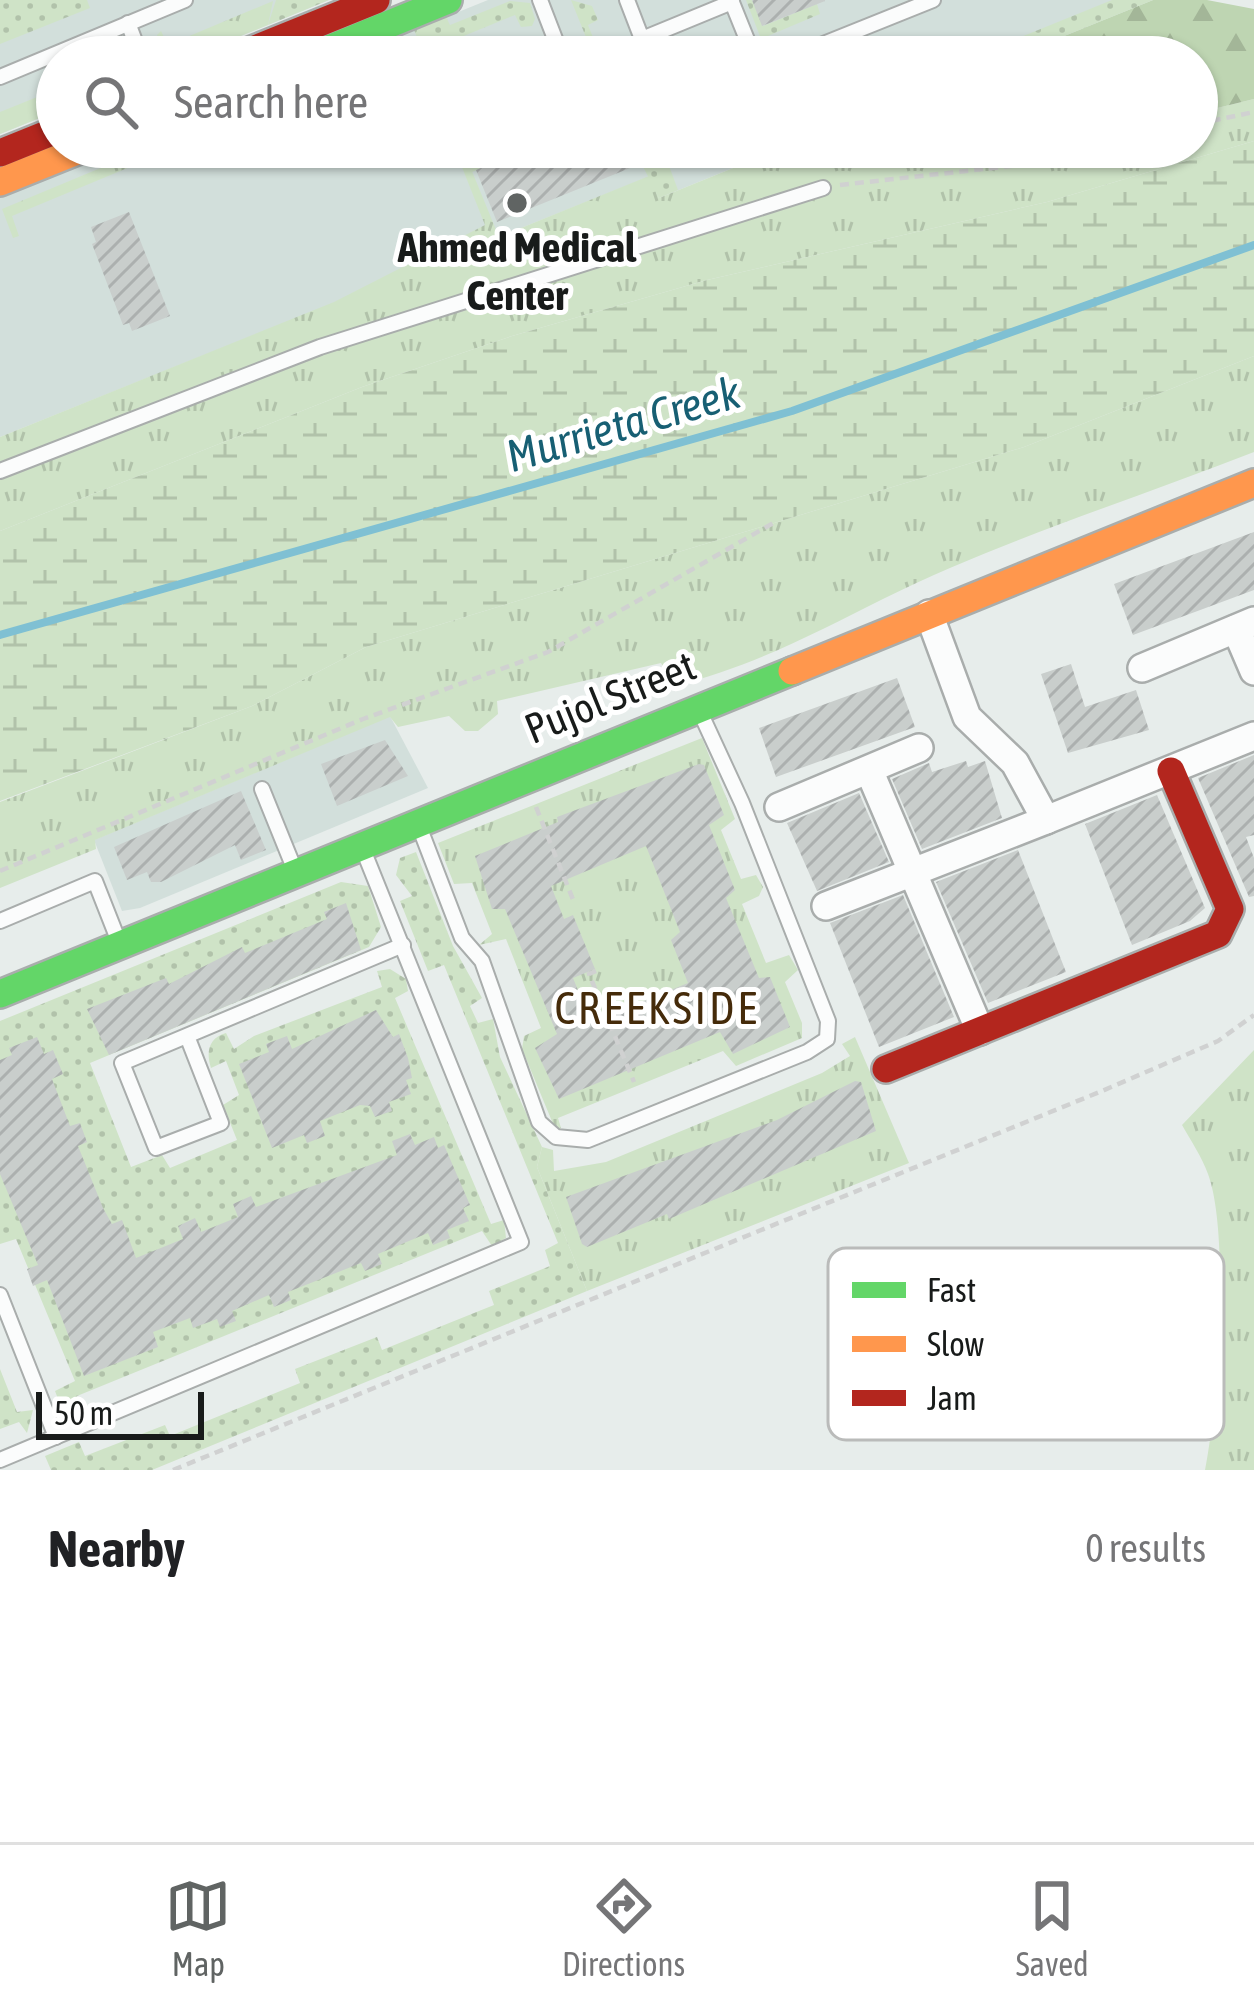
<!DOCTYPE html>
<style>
:root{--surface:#fff;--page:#f6f6f6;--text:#202124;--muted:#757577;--line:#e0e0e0;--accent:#606463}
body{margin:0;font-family:"Asap Condensed",sans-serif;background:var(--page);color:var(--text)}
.scale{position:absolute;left:36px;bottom:30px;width:168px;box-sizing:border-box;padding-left:12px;border:6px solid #181b1a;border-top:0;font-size:33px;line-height:42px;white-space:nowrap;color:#181b1a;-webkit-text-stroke:9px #fff;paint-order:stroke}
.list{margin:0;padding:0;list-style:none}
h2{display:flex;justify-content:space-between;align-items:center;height:156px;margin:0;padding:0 48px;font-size:51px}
h2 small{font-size:39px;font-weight:400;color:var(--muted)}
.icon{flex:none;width:66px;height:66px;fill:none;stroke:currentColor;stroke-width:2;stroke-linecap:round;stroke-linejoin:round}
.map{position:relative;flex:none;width:1254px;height:1470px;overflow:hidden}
.search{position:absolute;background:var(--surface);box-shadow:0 3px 9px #0004;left:36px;right:36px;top:36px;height:132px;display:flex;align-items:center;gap:30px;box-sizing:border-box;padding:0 42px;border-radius:66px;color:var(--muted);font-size:45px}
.sheet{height:372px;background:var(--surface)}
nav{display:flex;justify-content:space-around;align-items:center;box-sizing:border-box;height:168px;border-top:3px solid var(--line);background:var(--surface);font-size:33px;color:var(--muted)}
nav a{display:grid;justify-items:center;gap:6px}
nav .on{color:var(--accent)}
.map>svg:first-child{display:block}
.built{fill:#d2dfdb}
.grass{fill:url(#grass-tufts)}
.forest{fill:url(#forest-firs)}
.wetland{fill:url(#wetland-marsh)}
.garden{fill:url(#garden-dots)}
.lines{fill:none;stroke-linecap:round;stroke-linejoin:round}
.stream{stroke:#7fc0d3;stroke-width:8}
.building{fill:url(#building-hatch);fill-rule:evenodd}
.lane-casing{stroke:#a9adac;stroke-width:18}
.street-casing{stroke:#a9adac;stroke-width:32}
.fast-casing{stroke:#a9adac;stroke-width:32}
.slow-casing{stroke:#a9adac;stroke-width:32}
.jam-casing{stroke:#a9adac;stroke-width:32}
.path{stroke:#d0d1d1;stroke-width:4.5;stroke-dasharray:9 6;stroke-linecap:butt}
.lane{stroke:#fbfcfc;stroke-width:14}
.street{stroke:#fbfcfc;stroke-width:27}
.fast{stroke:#63d668;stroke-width:27}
.slow{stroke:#ff974d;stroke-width:27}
.jam{stroke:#b3261e;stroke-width:27}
.poi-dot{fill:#606463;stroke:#fff;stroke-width:4.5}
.labels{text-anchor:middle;stroke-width:10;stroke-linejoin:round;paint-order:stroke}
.poi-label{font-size:42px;font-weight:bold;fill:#181b1a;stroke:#fff}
.street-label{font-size:42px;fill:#181b1a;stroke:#fff}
.water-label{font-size:45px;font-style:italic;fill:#175f73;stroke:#fff}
.neighbourhood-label{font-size:45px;letter-spacing:3px;fill:#452b0a;stroke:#fff}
.key{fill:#fff;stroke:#babbba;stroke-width:3}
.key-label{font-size:33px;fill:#181b1a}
</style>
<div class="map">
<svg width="1254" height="1470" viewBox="0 0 1254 1470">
<defs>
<pattern id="grass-tufts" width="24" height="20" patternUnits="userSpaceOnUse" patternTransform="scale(3)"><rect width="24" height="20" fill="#cfe3c7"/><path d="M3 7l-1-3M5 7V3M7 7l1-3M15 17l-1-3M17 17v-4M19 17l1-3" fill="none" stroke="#b1c2aa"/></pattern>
<pattern id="forest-firs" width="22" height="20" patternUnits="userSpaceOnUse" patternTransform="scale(3)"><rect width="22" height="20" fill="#bed5b2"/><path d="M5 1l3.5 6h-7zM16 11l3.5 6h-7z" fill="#a3b698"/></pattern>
<pattern id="wetland-marsh" width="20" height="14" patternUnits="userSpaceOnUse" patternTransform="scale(3)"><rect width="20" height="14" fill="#cfe3c7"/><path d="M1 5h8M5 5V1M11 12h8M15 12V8" fill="none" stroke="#b1c2aa"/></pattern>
<pattern id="garden-dots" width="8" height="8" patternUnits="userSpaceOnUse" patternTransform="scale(3)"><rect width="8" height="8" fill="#cfe3c7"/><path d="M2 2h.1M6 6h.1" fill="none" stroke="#b1c2aa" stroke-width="1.8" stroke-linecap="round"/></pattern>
<pattern id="building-hatch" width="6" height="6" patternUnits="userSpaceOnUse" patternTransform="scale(3)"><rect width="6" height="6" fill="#c9cecc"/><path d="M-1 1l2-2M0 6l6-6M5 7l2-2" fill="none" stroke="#acb0af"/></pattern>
</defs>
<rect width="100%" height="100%" fill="#e7edeb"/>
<g class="built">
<polygon points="0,0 329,0 189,57 57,57 57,111 0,134"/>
<polygon points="488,0 1153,0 1012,57 347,57"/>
<polygon points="124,147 785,147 659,198 646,178 0,437 0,197"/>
<polygon points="390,716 428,788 140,908 122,911 94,840"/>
</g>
<g class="grass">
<polygon points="273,1 268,25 189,57 166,57 157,35 161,31 168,45"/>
<polygon points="57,89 57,111 0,134 0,112"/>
<polygon points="1254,99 1254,141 1047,202 707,280 512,336 362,387 0,531 0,437 334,302 485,225 454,147 462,147 499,237 649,176 659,198 785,147 1197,147 1197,113"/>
<polygon points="151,147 178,147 12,216 19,236 13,238 2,209"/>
<path d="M1254 356V452C1132 500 1002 540 885 598 815 633 750 668 673 686L661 663 497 701 498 714 478 731H465L449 716 398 727 390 717 95 840 96 849 0 888V802L252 706 366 647 1024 447Z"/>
<polygon points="702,738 735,819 721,830 741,879 756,875 763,887 759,896 742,904 766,963 789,955 798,970 785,982 802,1023 802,1038 736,1066 723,1051 558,1118 561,1128 556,1131 522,1049 524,1036 541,1028 506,939 479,945 492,934 472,883 454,884 438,843"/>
<polygon points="855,1037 909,1163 587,1291 537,1167 542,1147 553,1150 554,1171 606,1162 822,1073 850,1056 842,1044"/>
<path d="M1254 1050V1470H1205C1218 1406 1230 1233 1208 1174 1202 1157 1191 1141 1182 1125Z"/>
</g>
<polygon class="forest" points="1153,0 1207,0 1254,9 1254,99 1197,113 1197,57 1012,57"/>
<polygon class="wetland" points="1254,141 1254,356 1024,447 366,647 252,706 0,801 0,531 362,387 512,336 707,280 1047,202"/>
<g class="garden">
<polygon points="0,0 87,0 90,8 0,44"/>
<polygon points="276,0 329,0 268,25"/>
<polygon points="571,0 592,6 598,20 588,25 601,57 594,57"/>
<polygon points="746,0 752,0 763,26 817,4 820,14 761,39"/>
<polygon points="1112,0 1153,0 1012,57 972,57"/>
<polygon points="510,1 530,3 535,19 532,26 521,27 515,15 432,49 434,57 425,57 414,30 446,17 450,25"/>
<polygon points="462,147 471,147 477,161 510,147 532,147 472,172"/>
<polygon points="633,147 662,147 678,190 659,198"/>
<polygon points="416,852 453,946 482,998 470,1006 478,1023 493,1019 500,1057 542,1147 537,1167 587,1291 152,1470 51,1470 45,1456 79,1442 85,1456 165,1425 170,1436 300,1383 295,1369 377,1337 382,1350 494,1305 489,1291 550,1266 545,1250 558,1243 444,965 428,971 400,901 412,896 396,875 400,858"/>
<path d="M341 882 368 886 381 927 369 947 90 1063 131 1167 162 1155 170 1168 237 1140 223 1105 239 1095 226 1061 211 1068C206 1053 208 1038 226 1033L234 1049 254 1036 382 987 377 971 390 969 406 979 408 991 395 998 491 1224 504 1220 506 1238 492 1246 482 1231 77 1396 85 1412 78 1413 60 1404 55 1391 75 1381 16 1239 0 1244V1021Z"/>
<polygon points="0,1369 17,1412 33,1410 27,1433 19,1422 0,1429"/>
</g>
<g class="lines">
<polyline class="stream" points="0,635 792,411 1254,245"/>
</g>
<g class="building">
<polygon points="752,0 825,0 825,1 762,26"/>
<polygon points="532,147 633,147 640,164 497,222 476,170"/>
<polygon points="129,212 170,316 132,331 129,323 123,325 92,244 96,242 91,227"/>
<polygon points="1254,532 1254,590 1133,635 1114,584"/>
<polygon points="1071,664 1085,707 1136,690 1149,730 1068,753 1041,674"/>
<polygon points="897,678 915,727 776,777 759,728"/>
<polygon points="385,740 408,776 337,806 321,764"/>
<polygon points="1254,755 1254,835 1246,837 1254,858 1254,896 1249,897 1198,778"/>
<polygon points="966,761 968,767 985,761 1002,818 922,849 892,779 929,763 932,772"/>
<path d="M699 764 704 765 724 815 709 825 735 890 726 898 759 978 770 977 790 1027 733 1054 720 1032 559 1099 535 1048 557 1034 505 909H492L475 856 558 822 557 817ZM646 846 680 932 671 940 688 983 591 1022 573 978 595 969 573 915 564 919 551 886Z"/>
<polygon points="241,791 266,850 241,860 235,845 161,882 151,882 147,872 127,880 114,847"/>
<polygon points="859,793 889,862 817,891 787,823"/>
<polygon points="1157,795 1205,908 1190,921 1132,945 1085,824"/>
<polygon points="1018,850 1066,972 988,1003 936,882"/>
<polygon points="903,895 954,1017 879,1047 830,923"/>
<polygon points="346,903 361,950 109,1055 87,1009 166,978 169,984 242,947 245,953 327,919 324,912"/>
<polygon points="376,1010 393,1037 399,1034 408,1058 412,1078 406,1080 411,1094 389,1102 392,1111 375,1117 370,1106 360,1105 320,1121 325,1136 307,1143 304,1135 272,1148 239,1064 269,1052 266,1044 287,1036 292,1049"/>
<polygon points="37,1037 44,1054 53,1050 63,1074 52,1079 70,1126 80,1123 87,1142 78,1146 103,1208 112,1224 122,1220 136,1258 183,1239 178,1226 195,1218 201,1232 238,1217 233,1204 251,1196 256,1207 397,1155 392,1141 410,1134 415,1145 434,1137 438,1148 444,1145 470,1205 463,1208 469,1221 447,1230 450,1238 433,1245 428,1233 378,1254 382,1264 365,1271 361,1263 288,1292 291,1300 274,1307 269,1295 232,1311 236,1321 220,1327 217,1319 193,1328 190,1318 153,1332 158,1347 84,1376 47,1280 33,1286 27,1269 38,1265 0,1174 0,1060 12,1055 9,1048"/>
<polygon points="855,1081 861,1082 876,1131 669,1219 667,1214 587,1247 582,1244 566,1197 777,1120"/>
</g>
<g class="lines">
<defs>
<g id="lane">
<polyline points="540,0 562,57"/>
<polyline points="627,0 642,39 732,2"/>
<polyline points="731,0 754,57"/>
<polyline points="128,23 141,57"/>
<polyline points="791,57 933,0"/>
<polyline points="0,77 185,0"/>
<polyline points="174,147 175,148"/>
<polyline points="0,471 320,347 823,188"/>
<polyline points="262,789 296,873"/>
<polyline points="419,826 462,938 482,961 539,1122 556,1137 588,1140 807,1052 827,1039 828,1021 742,803 700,712"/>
<polyline points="0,921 95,881 119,942"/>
<polyline points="187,1036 221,1123 156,1148 122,1063 403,945"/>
<polyline points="0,1295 56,1437"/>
<polyline points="0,1460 521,1242 362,847"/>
</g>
<g id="street">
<polyline points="1236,629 1254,671"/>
<polyline points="1142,668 1254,621"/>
<polyline points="869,770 980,1031"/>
<polyline points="779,807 919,748"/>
<polyline points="1046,820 1254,736"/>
<polyline points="826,906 1046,820 1015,763 967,717 929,614"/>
</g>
<g id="fast">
<polyline points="309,57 448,0"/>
<polyline points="0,994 792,671"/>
</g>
<g id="slow">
<polyline points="0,182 87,147"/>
<polyline points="792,671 1254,483"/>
</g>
<g id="jam">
<polyline points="235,57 376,0"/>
<polyline points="0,153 57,130"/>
<polyline points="886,1069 1218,934 1230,909 1171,771"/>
</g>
</defs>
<use href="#lane" class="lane-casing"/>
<use href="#street" class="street-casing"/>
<use href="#fast" class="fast-casing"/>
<use href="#slow" class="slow-casing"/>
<use href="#jam" class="jam-casing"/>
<g class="path">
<polyline points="1197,124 1254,112"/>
<polyline points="840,185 1065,160 1116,147"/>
<polyline points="536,807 574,902"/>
<polyline points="0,871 363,719 548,652 775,522"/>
<polyline points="596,971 589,974 634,1082"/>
<polyline points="173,1470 1102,1091 1218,1041 1254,1015"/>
</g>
<use href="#lane" class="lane"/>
<use href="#street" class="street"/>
<use href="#fast" class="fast"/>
<use href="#slow" class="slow"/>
<use href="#jam" class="jam"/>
</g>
<circle class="poi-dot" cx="517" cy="203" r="12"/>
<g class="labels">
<g class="poi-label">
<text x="517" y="262">Ahmed Medical<tspan x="517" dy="48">Center</tspan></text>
</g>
<g class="street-label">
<text transform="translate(610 697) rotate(-22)" y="15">Pujol Street</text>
</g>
<g class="water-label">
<text transform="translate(623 424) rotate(-16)" y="16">Murrieta Creek</text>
</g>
<g class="neighbourhood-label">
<text x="657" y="1024">CREEKSIDE</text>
</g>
</g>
<rect x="828" y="1248" width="396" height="192" rx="18" class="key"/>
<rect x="852" y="1282" width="54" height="16" fill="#63d668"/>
<rect x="852" y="1336" width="54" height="16" fill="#ff974d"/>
<rect x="852" y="1390" width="54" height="16" fill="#b3261e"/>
<g class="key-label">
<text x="927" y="1302">Fast</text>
<text x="927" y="1356">Slow</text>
<text x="927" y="1410">Jam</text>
</g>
</svg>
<div class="scale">50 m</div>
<div class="search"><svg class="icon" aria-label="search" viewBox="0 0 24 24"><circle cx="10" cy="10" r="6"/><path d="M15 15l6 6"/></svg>Search here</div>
</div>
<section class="sheet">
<h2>Nearby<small>0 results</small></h2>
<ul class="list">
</ul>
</section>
<nav>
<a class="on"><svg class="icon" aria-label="map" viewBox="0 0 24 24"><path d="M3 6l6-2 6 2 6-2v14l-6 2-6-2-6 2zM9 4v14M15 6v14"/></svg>Map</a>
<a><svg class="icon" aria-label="directions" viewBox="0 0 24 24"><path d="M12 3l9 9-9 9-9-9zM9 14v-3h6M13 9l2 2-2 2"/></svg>Directions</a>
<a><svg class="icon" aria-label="saved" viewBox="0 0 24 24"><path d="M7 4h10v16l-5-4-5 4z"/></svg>Saved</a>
</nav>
